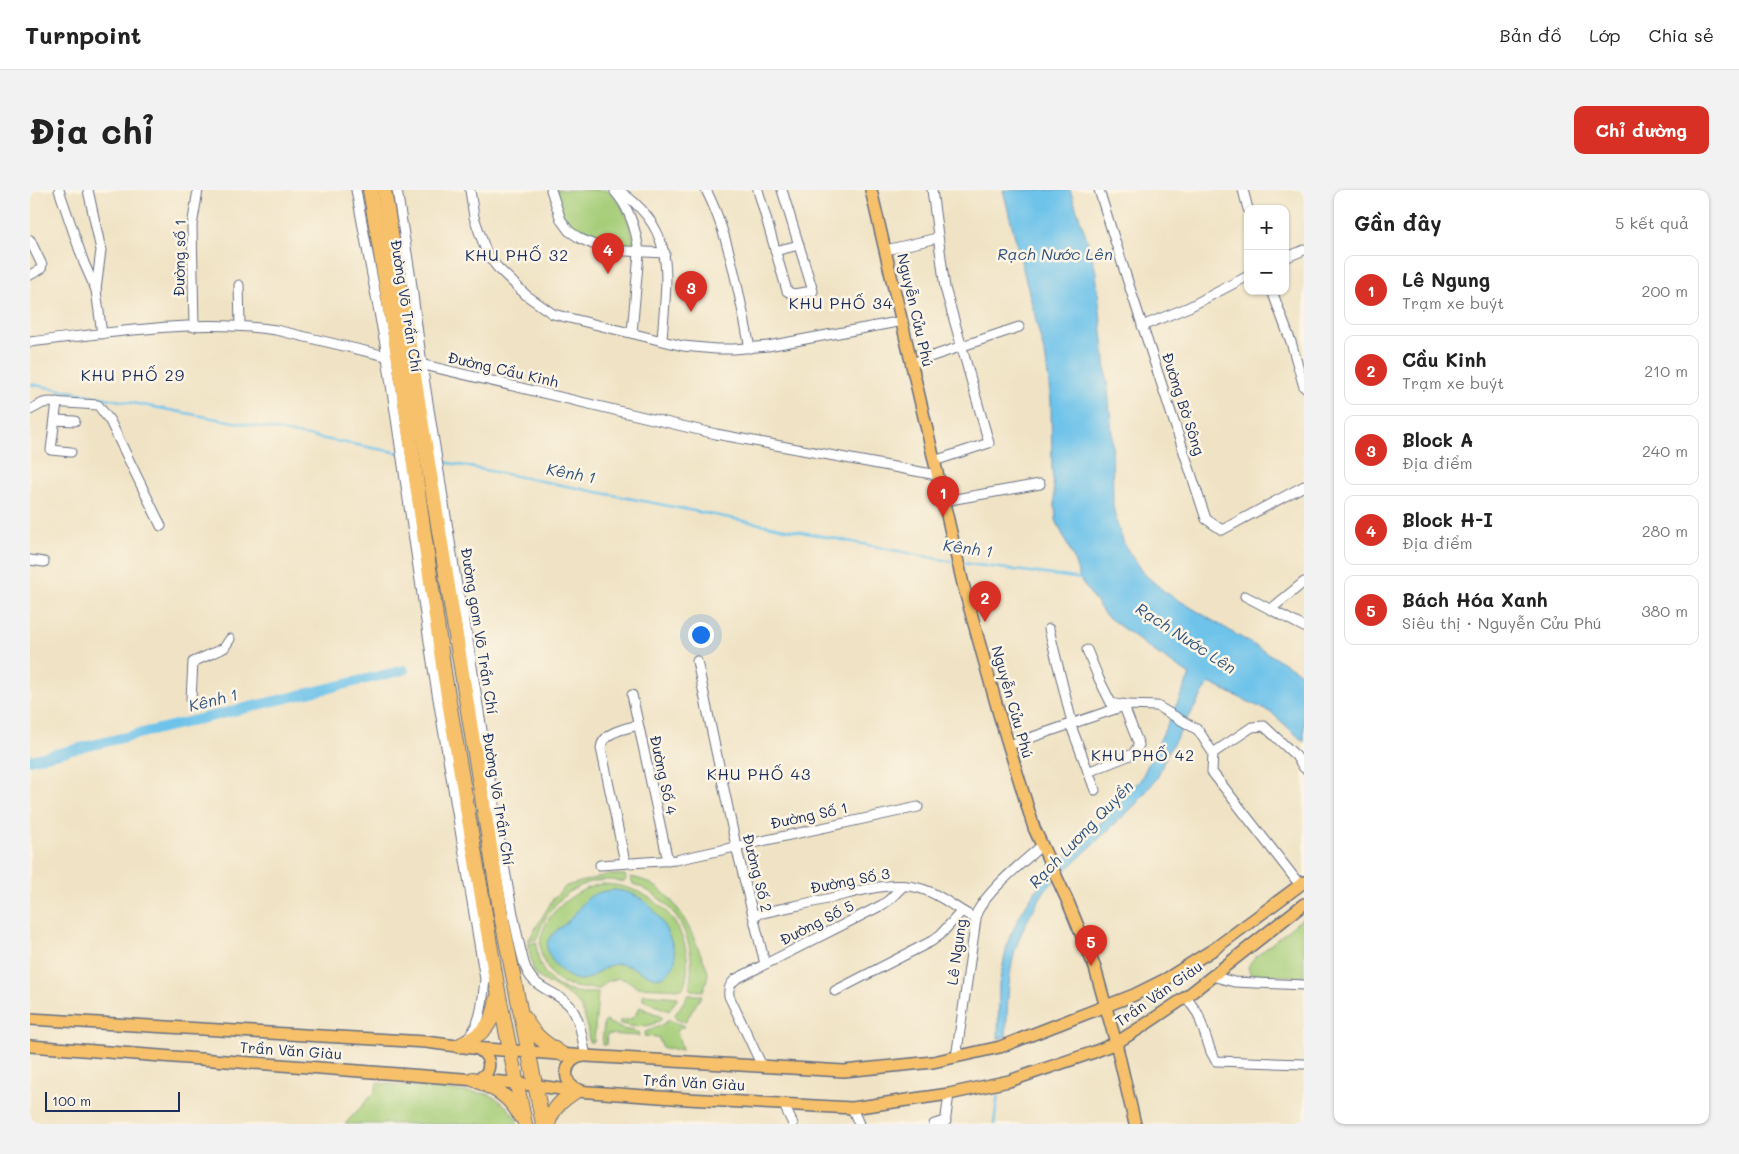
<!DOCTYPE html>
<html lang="vi">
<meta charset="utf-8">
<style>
:root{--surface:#fff;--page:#f2f2f2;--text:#222;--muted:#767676;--line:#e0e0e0;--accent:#d93025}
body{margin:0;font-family:Mali,sans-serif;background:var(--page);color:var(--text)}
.controls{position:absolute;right:15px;top:15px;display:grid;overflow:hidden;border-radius:10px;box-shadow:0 1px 4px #0004}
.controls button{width:45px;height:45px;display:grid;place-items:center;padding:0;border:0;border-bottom:1px solid var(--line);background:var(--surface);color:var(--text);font:25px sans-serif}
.scale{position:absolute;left:15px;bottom:12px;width:135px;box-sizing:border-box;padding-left:5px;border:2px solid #1b2f5e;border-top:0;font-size:14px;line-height:18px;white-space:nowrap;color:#1b2f5e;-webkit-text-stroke:4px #fcf5e5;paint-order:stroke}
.you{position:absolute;left:670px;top:444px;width:18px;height:18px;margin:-12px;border:4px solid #fff;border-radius:50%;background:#1a73e8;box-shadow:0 0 0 8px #1a73e833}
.badge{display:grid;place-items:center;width:32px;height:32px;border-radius:50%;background:var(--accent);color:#fff;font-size:16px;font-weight:700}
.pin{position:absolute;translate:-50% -41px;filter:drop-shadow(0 1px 2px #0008)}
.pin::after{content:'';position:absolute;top:26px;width:18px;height:15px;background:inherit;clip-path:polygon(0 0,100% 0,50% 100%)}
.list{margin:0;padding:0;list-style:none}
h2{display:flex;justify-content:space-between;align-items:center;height:65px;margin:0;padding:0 20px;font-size:21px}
h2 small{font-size:16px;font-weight:400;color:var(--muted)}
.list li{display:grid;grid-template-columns:32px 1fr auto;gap:15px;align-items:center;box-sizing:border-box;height:70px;margin:0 10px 10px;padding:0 10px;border:1px solid var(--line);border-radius:10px}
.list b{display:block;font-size:19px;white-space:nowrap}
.list p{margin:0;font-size:16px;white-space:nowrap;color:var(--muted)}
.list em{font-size:16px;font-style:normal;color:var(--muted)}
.map{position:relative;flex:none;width:1274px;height:934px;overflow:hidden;border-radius:10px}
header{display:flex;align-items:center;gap:30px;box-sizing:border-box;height:70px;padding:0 25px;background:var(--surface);border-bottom:1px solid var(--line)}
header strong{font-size:24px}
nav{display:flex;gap:28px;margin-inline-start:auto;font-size:18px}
.intro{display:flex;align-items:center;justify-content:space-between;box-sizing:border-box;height:120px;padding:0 30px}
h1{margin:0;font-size:35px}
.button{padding:12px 22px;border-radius:10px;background:var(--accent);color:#fff;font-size:18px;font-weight:700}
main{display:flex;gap:30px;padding:0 30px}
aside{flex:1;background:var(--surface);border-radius:10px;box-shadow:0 1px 4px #0004}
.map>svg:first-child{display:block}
.green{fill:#a5cd78;stroke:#607e6b}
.water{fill:#6ec3ea;stroke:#4479a4}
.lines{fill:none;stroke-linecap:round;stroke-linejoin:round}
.stream{stroke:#6ec3ea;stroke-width:2.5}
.canal{stroke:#6ec3ea;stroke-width:10}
.minor-casing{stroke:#666e82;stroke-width:11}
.major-casing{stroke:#666e82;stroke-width:14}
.highway-casing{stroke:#666e82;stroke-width:16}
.minor{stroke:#fff;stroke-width:9}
.major{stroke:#f6c16b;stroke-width:11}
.highway{stroke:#f6c16b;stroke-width:14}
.labels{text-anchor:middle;stroke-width:5;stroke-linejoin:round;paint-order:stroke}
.street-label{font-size:15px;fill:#1b2f5e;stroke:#fcf5e5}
.water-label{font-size:16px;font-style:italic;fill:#305481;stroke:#fcf5e5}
.neighbourhood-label{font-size:16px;letter-spacing:1px;fill:#1b2f5e;stroke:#fcf5e5}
</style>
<header>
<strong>Turnpoint</strong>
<nav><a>Bản đồ</a><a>Lớp</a><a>Chia sẻ</a></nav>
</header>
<div class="intro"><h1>Địa chỉ</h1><a class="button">Chỉ đường</a></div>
<main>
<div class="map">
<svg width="1274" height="934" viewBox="0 0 1274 934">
<rect width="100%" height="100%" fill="#fcf5e5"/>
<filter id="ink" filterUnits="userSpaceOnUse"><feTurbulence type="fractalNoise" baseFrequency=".02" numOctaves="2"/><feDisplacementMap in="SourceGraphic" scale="10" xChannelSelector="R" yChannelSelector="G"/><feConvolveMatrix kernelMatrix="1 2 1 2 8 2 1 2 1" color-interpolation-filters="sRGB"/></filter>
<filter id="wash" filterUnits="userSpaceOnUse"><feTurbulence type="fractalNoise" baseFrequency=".0096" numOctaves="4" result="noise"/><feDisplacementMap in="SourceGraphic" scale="20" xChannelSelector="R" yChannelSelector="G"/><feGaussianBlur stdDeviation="1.12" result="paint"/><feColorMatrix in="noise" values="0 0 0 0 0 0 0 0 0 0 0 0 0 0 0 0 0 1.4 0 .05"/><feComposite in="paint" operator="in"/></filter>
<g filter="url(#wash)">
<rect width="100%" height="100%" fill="#f0e3c5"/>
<g class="green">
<path d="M526 0H576C595 12 599 37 607 57 565 53 533 48 526 0Z"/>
<path d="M576 685H595L596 690 594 692C553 682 517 711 507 749L498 751 523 709 536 696Z"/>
<path d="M600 687C638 692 656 729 669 760 672 767 676 775 678 782 678 788 675 795 673 801L661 800 659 798C669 753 647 710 603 694Z"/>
<path d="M571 694C613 694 651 722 657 766 658 776 658 790 652 799L606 797 599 791 589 788 576 792 570 799C557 798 544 799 532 793 524 789 518 780 514 772 498 736 538 701 571 694Z"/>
<polygon points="1274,727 1274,787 1220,784 1218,777 1223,769"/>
<path d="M507 752C505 774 518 795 540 801 549 803 558 803 568 803L564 852H559L557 834 551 817 542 807 508 787 503 780 498 754Z"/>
<polygon points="613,804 648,807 639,821 613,810"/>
<polygon points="658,805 672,805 655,832 646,828 645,825"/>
<polygon points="610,817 615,819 614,821 616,820 624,823 623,825 626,824 633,828 628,832 625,831 626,833 617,836 615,835 615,836 606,837 605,835 604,837 595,835 596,834 594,835 589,833 590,831 602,829 601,828 606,823 608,823 607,821"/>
<polygon points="639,830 654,836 647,841 652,860 633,858 628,847 614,846 615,842 630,836"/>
<polygon points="576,831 592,839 608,842 609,846 577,844 576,855 572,855 574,833"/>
<path d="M347 893 458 904C473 911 481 920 489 934H315L345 902Z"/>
</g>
<g class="water">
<path d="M973 0H1040L1058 52 1066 82 1082 241 1083 316 1087 334 1095 356 1112 382 1135 402 1274 485V552L1242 523 1179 493 1137 564 1127 588 1106 614 1015 700C1005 717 994 734 988 752 977 781 978 815 976 846L968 849 969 794 978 751 991 723 1006 700 1041 660 1074 630 1111 589 1140 529 1160 485 1118 457 1075 425 1050 389 1043 367 1026 330 1022 278 1021 212 1016 170Z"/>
<path d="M584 700C611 702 626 718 637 742 643 755 652 772 638 783 634 786 629 789 624 787 611 785 602 774 588 774 572 774 564 790 551 790 537 791 512 766 518 751 521 744 528 739 534 735 556 716 550 703 584 700Z"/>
</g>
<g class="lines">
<g class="stream">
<polyline points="0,194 370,263"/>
<polyline points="409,271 924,372"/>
<polyline points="932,373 1053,389"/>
<polyline points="964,934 968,903"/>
</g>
<polyline class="canal" points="0,570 374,480"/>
</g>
</g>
<g filter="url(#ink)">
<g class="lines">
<defs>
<g id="minor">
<polyline points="29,0 54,73 66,100 72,144"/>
<polyline points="58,0 71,60 66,100"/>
<path d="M326 0 355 154 404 485 455 789C453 807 452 835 437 848"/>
<path d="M367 0 381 89 392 175 428 402 434 425C446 503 458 580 471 658 478 696 484 736 494 773 502 801 524 798 540 816 551 830 552 850 556 866"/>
<polyline points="440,0 444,27 457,64 467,77 496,105 523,124 653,156 686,159 704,159 738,156 873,131"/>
<polyline points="521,0 531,30 539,41 551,49 576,60 635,63"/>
<path d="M588 0C649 40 636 88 632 150"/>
<path d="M676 0C699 44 710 109 720 158"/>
<polyline points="728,0 757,101 763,104 783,101 752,0"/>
<polyline points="902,0 915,98 959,253 904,271"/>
<polyline points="1069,0 1099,95 1176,329 1192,340 1274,296"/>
<polyline points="1213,0 1218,19"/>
<path d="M585 2C599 17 607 42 609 63L602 143"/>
<polyline points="0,50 12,75 11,79 0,85"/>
<polyline points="856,60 907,48"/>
<polyline points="745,61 769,55"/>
<polyline points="1255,68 1274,60"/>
<polyline points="209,95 210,136"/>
<polyline points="1242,101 1261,152 1274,197"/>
<polyline points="1112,136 1159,117 1218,86"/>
<polyline points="164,137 162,36 168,0"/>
<path d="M0 152C80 143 165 128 246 140L686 244 907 285"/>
<polyline points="882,173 989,137"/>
<polyline points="27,212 21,260 41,262"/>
<polyline points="0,220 13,213 20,212 68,215 80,231 131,336"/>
<polyline points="25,230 45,231"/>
<polyline points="914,311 1010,294"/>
<polyline points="0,370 14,372"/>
<polyline points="1215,406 1274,437"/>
<polyline points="1241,419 1274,392"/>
<polyline points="1019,439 1042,533"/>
<polyline points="1057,460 1069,489 1081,513 1090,515"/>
<polyline points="667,471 706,656 735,774"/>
<polyline points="602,505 638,671"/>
<polyline points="161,509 163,472 194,458 200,449"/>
<polyline points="1040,533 1065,600"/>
<polyline points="979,555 1097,515 1127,516 1168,540 1183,563"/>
<polyline points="1058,582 1103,564 1109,555 1093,514"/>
<path d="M595 672 571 558C573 542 594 539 608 535"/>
<polyline points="570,675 646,670 888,617"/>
<polyline points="1270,695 1182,582 1183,563 1222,537 1234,536 1266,566 1274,578"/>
<path d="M723 725C749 719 775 714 801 708 831 701 865 689 895 700 913 706 927 720 945 728"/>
<polyline points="1182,786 1204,792 1274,795"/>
<polyline points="805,801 902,751 911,744 931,722"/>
<polyline points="1156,807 1168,824 1181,862 1186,871 1274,874"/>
<path d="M926 868 947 722C960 698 991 674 1011 656"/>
<path d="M732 876 699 806C698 798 700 794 706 789L852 715 859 710 873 696"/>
<polyline points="753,913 763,934"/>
<polyline points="822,918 829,934"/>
<polyline points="904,934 916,931"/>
<polyline points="915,934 919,904"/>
</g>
<g id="major">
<polyline points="841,0 933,394 969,524 1004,638 1038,712 1065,778 1086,853 1105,934"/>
<polyline points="0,829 396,852 442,858 556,866 814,881 903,872 970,857 1104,805 1138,788 1184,759 1274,692"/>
<polyline points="0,856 486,893 546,901 657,909 822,918 919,904 979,891 1064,862 1086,853 1113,836 1156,807 1274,714"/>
<path d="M444 858C462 862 465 886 445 889"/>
<path d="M550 900C530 895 533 868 554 866"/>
</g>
<g id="highway">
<polyline points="340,0 369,170 414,482 468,801 495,934"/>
<polyline points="354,0 471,725 513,934"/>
<path d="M494 827C503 845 516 854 532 864"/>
<path d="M428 856C452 845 463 836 467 809"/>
<path d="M443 889C463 898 480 905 490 926"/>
<path d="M518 934C523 918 532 910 546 901"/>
</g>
</defs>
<use href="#minor" class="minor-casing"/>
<use href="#major" class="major-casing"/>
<use href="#highway" class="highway-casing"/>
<use href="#minor" class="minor"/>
<use href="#major" class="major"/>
<use href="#highway" class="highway"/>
</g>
</g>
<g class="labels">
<g class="street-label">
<text transform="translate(150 68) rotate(-89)" y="5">Đường số 1</text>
<text transform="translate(376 116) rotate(81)" y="5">Đường Võ Trần Chí</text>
<text transform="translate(885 120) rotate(77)" y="5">Nguyễn Cửu Phú</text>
<text transform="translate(473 180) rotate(13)" y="5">Đường Cầu Kinh</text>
<text transform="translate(1153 214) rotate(72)" y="5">Đường Bờ Sông</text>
<text transform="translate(449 441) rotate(81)" y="5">Đường gom Võ Trần Chí</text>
<text transform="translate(982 512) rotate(74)" y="5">Nguyễn Cửu Phú</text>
<text transform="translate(633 585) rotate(78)" y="5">Đường Số 4</text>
<text transform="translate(468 609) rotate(81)" y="5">Đường Võ Trần Chí</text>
<text transform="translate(779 626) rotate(-12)" y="5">Đường Số 1</text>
<text transform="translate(727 683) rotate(76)" y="5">Đường Số 2</text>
<text transform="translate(820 691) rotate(-11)" y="5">Đường Số 3</text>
<text transform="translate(787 733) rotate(-27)" y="5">Đường Số 5</text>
<text transform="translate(927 762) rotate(-82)" y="5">Lê Ngung</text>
<text transform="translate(1129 804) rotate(-35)" y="5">Trần Văn Giàu</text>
<text transform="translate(261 861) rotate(4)" y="5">Trần Văn Giàu</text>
<text transform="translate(664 893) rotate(3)" y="5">Trần Văn Giàu</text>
</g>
<g class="water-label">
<text x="1025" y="70">Rạch Nước Lên</text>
<text transform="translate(541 283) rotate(11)" y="6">Kênh 1</text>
<text transform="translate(938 358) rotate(8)" y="6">Kênh 1</text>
<text transform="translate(1156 448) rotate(33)" y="6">Rạch Nước Lên</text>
<text transform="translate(183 510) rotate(-14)" y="6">Kênh 1</text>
<text transform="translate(1051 644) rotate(-46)" y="6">Rạch Lương Quyền</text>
</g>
<g class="neighbourhood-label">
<text x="487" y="71">KHU PHỐ 32</text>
<text x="811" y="119">KHU PHỐ 34</text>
<text x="103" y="191">KHU PHỐ 29</text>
<text x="1113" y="571">KHU PHỐ 42</text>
<text x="729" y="590">KHU PHỐ 43</text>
</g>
</g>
</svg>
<div class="controls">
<button>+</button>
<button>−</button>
</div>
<div class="scale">100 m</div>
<div class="you"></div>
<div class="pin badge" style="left:913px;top:327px">1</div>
<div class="pin badge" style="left:955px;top:432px">2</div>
<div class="pin badge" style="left:661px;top:122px">3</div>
<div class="pin badge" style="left:578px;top:84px">4</div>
<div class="pin badge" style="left:1061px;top:776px">5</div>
</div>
<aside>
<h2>Gần đây<small>5 kết quả</small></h2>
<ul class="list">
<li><span class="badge">1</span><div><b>Lê Ngung</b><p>Trạm xe buýt</p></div><em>200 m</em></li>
<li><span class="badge">2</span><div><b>Cầu Kinh</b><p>Trạm xe buýt</p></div><em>210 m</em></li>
<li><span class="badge">3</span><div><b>Block A</b><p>Địa điểm</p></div><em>240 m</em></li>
<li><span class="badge">4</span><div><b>Block H-I</b><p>Địa điểm</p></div><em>280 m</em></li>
<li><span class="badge">5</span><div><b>Bách Hóa Xanh</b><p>Siêu thị · Nguyễn Cửu Phú</p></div><em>380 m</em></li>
</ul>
</aside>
</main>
